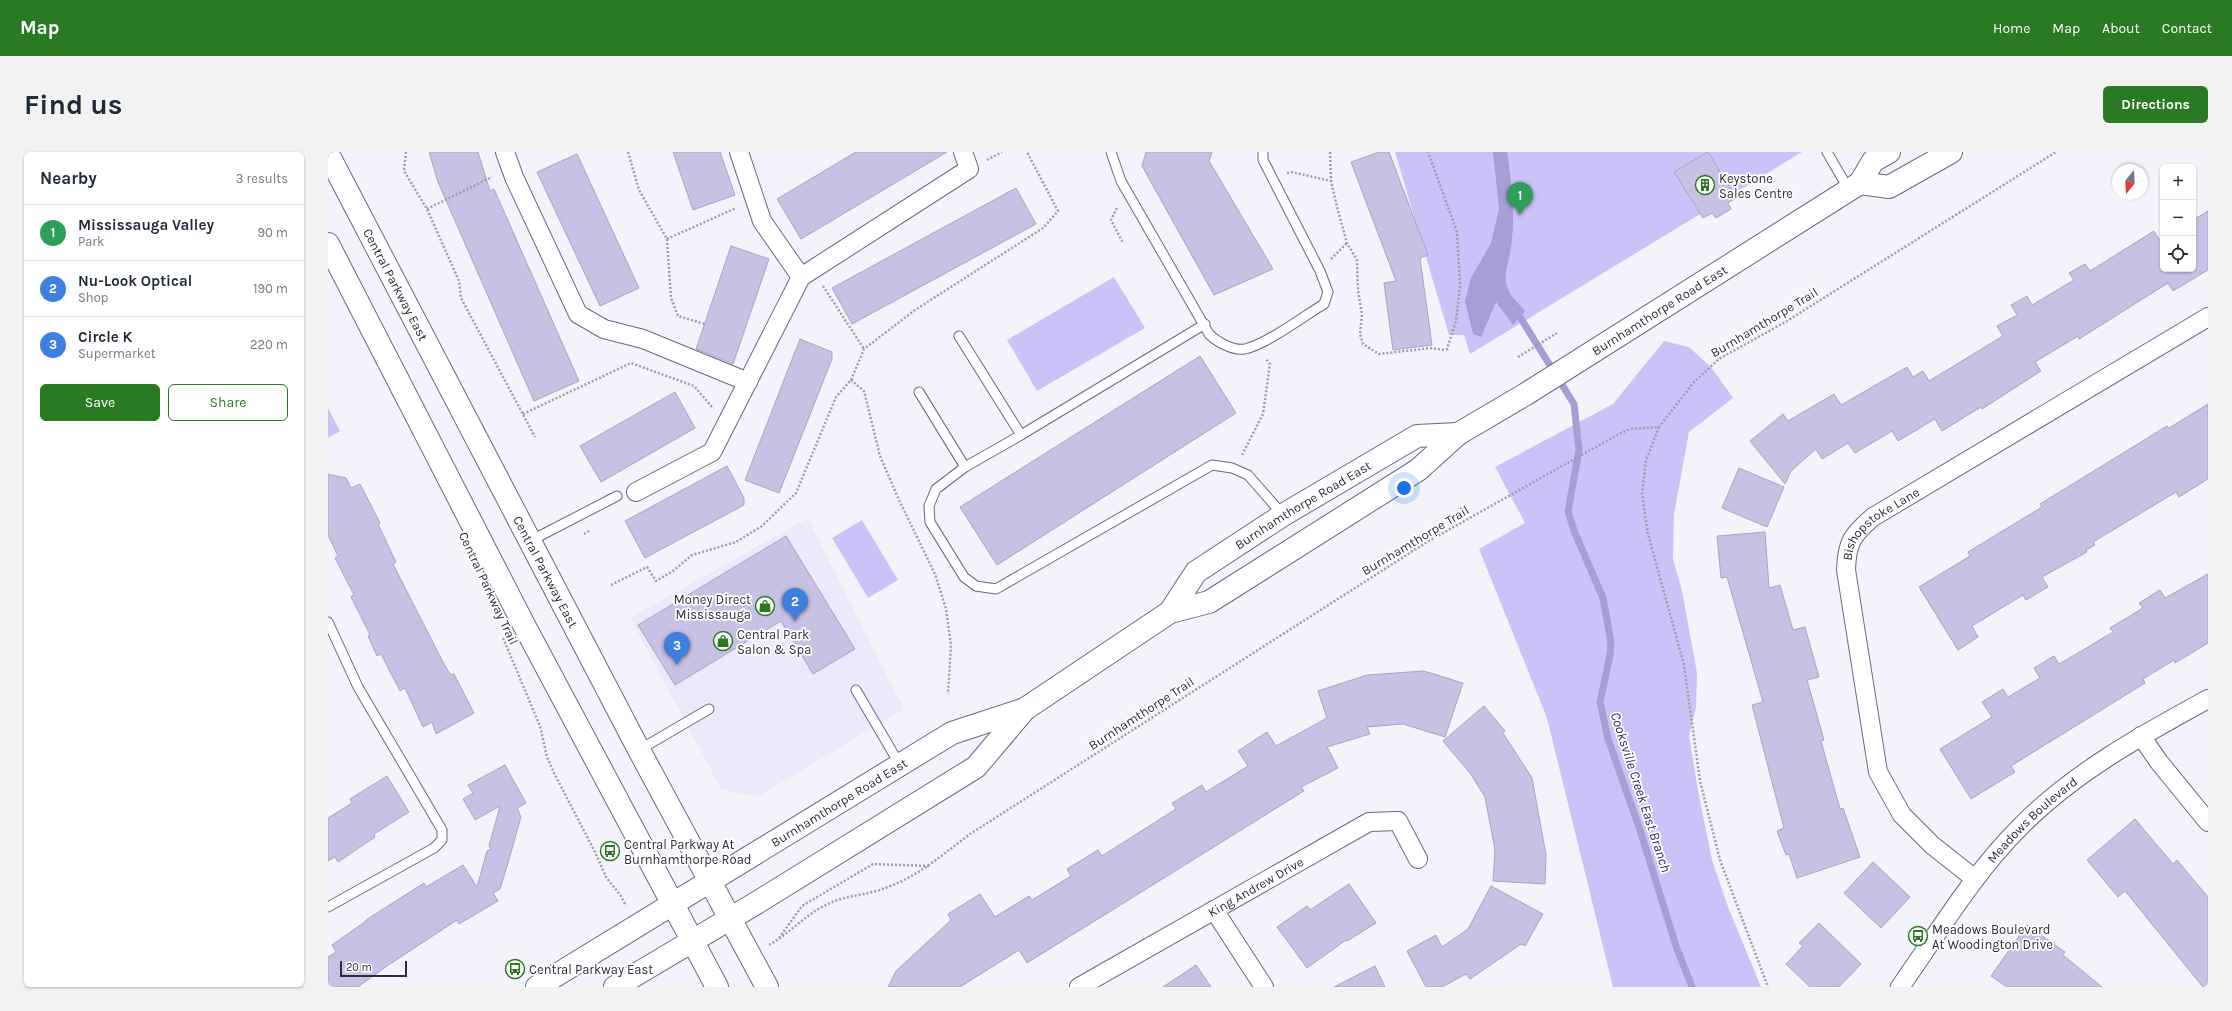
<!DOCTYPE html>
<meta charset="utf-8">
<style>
:root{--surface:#fff;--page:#f2f2f3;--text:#1f2937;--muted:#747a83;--line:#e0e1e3;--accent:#2a7a24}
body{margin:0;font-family:Karla,sans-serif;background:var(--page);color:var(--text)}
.controls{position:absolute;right:12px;top:12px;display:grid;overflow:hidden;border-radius:6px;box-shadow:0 1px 3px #0004}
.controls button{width:36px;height:36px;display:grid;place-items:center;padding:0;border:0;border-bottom:1px solid var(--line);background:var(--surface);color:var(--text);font:20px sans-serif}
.compass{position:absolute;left:1784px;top:12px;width:36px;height:36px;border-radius:50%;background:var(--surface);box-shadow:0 1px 3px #0004;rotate:198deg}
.scale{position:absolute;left:12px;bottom:10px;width:67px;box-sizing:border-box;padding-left:4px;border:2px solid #2f2d3b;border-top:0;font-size:11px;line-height:14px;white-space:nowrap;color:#2f2d3b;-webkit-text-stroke:3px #fff;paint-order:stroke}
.you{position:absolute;left:1076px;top:336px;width:14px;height:14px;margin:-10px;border:3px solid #fff;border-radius:50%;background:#1a73e8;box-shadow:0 0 0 6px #1a73e833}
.badge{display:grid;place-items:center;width:26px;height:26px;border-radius:50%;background:var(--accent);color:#fff;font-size:13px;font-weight:700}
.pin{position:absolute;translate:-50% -33px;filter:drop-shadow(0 1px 2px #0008)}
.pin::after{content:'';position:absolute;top:21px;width:14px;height:12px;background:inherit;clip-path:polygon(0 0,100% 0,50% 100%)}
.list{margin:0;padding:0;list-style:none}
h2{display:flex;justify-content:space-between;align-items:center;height:52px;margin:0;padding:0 16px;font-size:17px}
h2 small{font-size:13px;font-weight:400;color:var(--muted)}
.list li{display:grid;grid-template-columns:26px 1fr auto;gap:12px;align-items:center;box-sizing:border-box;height:56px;padding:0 16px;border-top:1px solid var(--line)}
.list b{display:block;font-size:15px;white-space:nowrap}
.list p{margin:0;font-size:13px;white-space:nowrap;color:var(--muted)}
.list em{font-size:13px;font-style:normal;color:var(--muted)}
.actions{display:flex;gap:8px;padding:12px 16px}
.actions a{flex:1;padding:9px 0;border:1px solid var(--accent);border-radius:6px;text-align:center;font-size:14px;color:var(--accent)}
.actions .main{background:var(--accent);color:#fff}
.icon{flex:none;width:22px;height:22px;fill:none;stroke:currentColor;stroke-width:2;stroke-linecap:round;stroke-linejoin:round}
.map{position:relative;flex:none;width:1880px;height:835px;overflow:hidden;border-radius:6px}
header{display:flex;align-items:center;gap:24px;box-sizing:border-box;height:56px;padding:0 20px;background:var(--accent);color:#fff}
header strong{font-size:19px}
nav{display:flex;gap:22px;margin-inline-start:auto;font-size:14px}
.intro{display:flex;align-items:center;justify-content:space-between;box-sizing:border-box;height:96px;padding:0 24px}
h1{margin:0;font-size:28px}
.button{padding:10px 18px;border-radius:6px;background:var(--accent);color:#fff;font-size:14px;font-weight:700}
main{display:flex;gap:24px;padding:0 24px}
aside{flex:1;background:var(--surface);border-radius:6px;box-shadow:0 1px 3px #0004}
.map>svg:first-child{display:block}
.built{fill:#ece9fb}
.green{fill:#cbc2f8}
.water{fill:#a79ed4}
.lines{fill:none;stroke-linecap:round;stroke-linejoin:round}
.stream{stroke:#a79ed4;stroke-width:7}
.building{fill:#c7c1e4;stroke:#a9a4c5}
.lane-casing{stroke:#6b6685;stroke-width:11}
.street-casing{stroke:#6b6685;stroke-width:20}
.secondary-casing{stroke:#6b6685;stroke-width:24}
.path{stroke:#9f9da8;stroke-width:2.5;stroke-dasharray:2 2;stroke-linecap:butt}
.lane{stroke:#fff;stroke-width:9}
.street{stroke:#fff;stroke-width:18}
.secondary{stroke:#fff;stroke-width:22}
.labels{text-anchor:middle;stroke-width:3.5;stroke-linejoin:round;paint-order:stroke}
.poi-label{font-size:13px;fill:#2f2d3b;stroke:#fff;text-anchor:start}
.street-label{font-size:13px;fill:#2f2d3b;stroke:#fff}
.water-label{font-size:14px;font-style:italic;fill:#382667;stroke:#fff}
</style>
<header>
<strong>Map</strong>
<nav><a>Home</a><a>Map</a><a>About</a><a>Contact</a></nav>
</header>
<div class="intro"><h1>Find us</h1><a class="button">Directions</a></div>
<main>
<aside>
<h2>Nearby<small>3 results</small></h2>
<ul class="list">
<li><span class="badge" style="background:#2e9e5b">1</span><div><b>Mississauga Valley</b><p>Park</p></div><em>90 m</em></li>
<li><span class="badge" style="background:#3f7fe0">2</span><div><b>Nu-Look Optical</b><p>Shop</p></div><em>190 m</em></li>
<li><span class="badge" style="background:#3f7fe0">3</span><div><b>Circle K</b><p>Supermarket</p></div><em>220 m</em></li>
</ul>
<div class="actions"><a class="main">Save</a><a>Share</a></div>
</aside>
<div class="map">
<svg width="1880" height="835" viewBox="0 0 1880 835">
<rect width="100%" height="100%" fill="#f4f3fb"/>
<polygon class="built" points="480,366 576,557 430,645 393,637 302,466"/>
<g class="green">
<polygon points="1067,0 1474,0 1142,202 1136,183 1121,183"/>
<polygon points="786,125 817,176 709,239 679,188"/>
<polygon points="1336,189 1361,195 1383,215 1405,246 1361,280 1346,362 1345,407 1354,439 1369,521 1368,555 1361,584 1370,639 1384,708 1400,755 1433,835 1285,835 1219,566 1151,397 1197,371 1167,315 1285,252"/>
<polygon points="0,256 12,279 0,286"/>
<polygon points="534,368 570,428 540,446 504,386"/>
</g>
<path class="water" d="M1165 0H1179C1184 33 1188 68 1182 101 1180 111 1175 128 1180 137 1183 145 1192 153 1197 159L1185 173 1168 150 1153 185 1145 182 1137 149 1143 126 1163 91 1171 57Z"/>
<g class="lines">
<polyline class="stream" points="1187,157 1246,252 1251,298 1240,360 1247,381 1275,446 1283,490 1282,503 1272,550 1280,587 1312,678 1348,794 1364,835"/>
</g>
<g class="building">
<polygon points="101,0 150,0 162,39 166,37 251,229 206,249 110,30"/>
<polygon points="345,0 392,0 407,43 365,58"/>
<polygon points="528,0 619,0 473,87 449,47"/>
<polygon points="818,0 884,0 881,9 945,117 886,143 814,14"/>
<polygon points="1051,0 1061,0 1100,103 1092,106 1104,193 1065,198 1056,131 1068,129 1023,10"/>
<polygon points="1380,0 1408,46 1400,51 1403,57 1388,66 1384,61 1375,66 1346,20"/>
<polygon points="249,2 311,136 272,154 209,20"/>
<polygon points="688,36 708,72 524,172 504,136"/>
<polygon points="1880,59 1880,118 1845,139 1840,131 1751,187 1750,184 1707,210 1713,219 1654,257 1653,255 1614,279 1607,267 1570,289 1564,279 1527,301 1520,291 1494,307 1488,297 1463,319 1457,332 1422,289 1455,262 1460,269 1506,242 1513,253 1579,215 1585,225 1595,219 1601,229 1675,184 1669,174 1689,163 1683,153 1699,144 1704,153 1746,128 1741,121 1757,112 1762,119 1826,79 1832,89 1835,87 1835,117 1865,117 1865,68"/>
<polygon points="403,94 441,107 405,212 368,197"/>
<polygon points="472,187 504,200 504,207 451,341 417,328"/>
<polygon points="872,204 908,261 669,413 632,355"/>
<polygon points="347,240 367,276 273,330 252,294"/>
<polygon points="1880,252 1880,327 1851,345 1848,340 1765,390 1767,393 1758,398 1759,400 1714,425 1720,435 1698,448 1695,443 1644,474 1650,485 1630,498 1591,435 1642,404 1640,400 1714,355 1712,352 1839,274 1841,276"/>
<polygon points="399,314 416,346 416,353 317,406 297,369"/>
<polygon points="1411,316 1456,335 1439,375 1394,356"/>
<polygon points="0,322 18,326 23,336 32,332 52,371 50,372 68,410 65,412 117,514 123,523 126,522 146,561 108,582 104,570 95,575 77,536 72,539 53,502 49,504 40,484 42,483 23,445 26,443 7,406 10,404 0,383"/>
<polygon points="1437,380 1441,436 1452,433 1465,478 1477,475 1491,525 1479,528 1496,588 1493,589 1512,657 1515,656 1532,705 1469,726 1461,702 1458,703 1449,679 1456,676 1424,553 1435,550 1399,425 1393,426 1389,384"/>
<polygon points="458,384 527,497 485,522 453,469 347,533 310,473"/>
<polygon points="1880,422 1880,491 1847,511 1846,508 1815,527 1817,531 1683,614 1687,620 1643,647 1612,597 1664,565 1654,550 1675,537 1680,545 1712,526 1706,516 1726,504 1731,512 1755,498 1785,480 1782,476 1815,456 1811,451 1832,438 1837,446"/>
<polygon points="1096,519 1135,531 1117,585 1075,572 1039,575 1042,582 999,595 1010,616 973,635 976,639 699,811 691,798 632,835 560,835 568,819 623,768 620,762 652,742 667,765 701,744 704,748 743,724 739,717 770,698 774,704 848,657 844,651 874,633 878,640 920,614 910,599 939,580 948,594 999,566 990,539 1039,523"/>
<polygon points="1156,554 1177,579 1175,581 1204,626 1218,703 1217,732 1165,729 1167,698 1157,645 1142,621 1115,589"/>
<polygon points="177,613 198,651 189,656 193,665 180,711 172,737 165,741 170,749 131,772 129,768 59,814 30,835 0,835 0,805 8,800 4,793 38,769 38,768 96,731 98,735 135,713 149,735 159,699 163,697 161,694 172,654 147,668 135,647 145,641 140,633"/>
<polygon points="59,624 81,660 46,682 47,685 10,710 7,705 0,709 0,666 24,651 22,647"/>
<polygon points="1807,667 1845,712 1849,708 1880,745 1880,835 1875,835 1797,739 1790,745 1759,708"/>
<polygon points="1545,710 1582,745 1553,776 1516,741"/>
<polygon points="1021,732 1048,771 1019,789 1018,788 979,816 949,775 979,754 982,758"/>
<polygon points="1163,734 1215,762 1197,794 1193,792 1142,827 1138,822 1114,835 1098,835 1079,799 1108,783 1114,795 1140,777"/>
<polygon points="1491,771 1533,812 1511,835 1482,835 1458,812 1475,794 1471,791"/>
<polygon points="1699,773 1737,800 1735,803 1774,835 1679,835 1663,824"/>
<polygon points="868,813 883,835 835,835"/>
<polygon points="1047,814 1057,835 1006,835"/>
</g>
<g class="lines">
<defs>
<g id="lane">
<path d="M783 0 793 29 881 182C889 190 905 199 917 197 939 192 976 164 996 152L1000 140 992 119 935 8V0"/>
<polyline points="1499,0 1521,38"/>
<polyline points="877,172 693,283 637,315 608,337 601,354 602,370 636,425 648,434 668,437 884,313 904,316 920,323 955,363"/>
<polyline points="631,184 693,283"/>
<polyline points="591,240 637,315"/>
<polyline points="202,389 289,344"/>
<polyline points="0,470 30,535 114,678 114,688 106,696 0,755"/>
<polyline points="528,538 572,613"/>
<polyline points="311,598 381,557"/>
</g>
<g id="street">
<polyline points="177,0 186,25 250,162 276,177 315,187 420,230"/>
<polyline points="411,0 434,69 473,125"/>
<polyline points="308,340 384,300 473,125 641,17 635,0"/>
<polyline points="1813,584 1831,610 1880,670"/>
<path id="s1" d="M1647 727 1604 693 1574 663 1550 620 1518 418C1519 390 1524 383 1545 365L1880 165"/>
<polyline points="886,758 936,835"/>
<path id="s2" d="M751 835 1041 670 1070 669 1090 707"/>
<path id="s3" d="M1572 835C1610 781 1645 722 1692 675 1745 621 1814 583 1880 547"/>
</g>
<g id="secondary">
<path id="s4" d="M0 2 311 598 439 835"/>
<polyline points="1532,31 1561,35 1623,0"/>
<polyline points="0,92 196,473 389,835"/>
<path id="s5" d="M842 460 868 420 955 363 1089 284 1130 282"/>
<path id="s6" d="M209 835 624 581 697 557"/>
<path id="s7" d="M287 835 430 750 648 615 697 557 842 460 881 450 1090 318 1130 282 1198 242 1532 31 1545 9 1561 0"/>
</g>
</defs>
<use href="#lane" class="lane-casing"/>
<use href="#street" class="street-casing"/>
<use href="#secondary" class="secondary-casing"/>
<g class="path">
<polyline points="78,0 76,19 99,57 131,129 133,146 207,285"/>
<polyline points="300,0 311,38 339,87 343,146 350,164 377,172"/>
<polyline points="1002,0 1003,29 1010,59 1019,91 1029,108 1030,139 1034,162 1032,182 1035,192 1051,202 1103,196 1116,198 1119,197 1128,169 1132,134 1129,80 1100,0"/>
<polyline points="659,8 674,0"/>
<polyline points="959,21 964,20 1003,29"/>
<polyline points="789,56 783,68 795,91"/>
<polyline points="99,57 164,25"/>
<polyline points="339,87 408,56"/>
<polyline points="1003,107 1019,91"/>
<polyline points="495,134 536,197"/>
<polyline points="1190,205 1229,181"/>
<polyline points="523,228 536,239 552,304 571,348 607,422 618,457 623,493 620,542"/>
<polyline points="195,262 303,211 366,234 384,255"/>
<polyline points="1331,275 1318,309 1314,342 1320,382 1356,513 1372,629 1392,708 1440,835"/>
<polyline points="914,303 935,262 942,212 938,207"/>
<polyline points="256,382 263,378"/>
<polyline points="283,433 319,415 328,429 345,419 364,403 408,390 434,374 468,341 508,245 523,228 536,197 587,158 715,76 730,59 699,0"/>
<polyline points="175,486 212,574 219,605 226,621 267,700 278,725 293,744 298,754"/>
<polyline points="451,786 474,754 545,712 601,714"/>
<path d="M441 793C461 782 476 764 496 754 515 743 537 744 557 736 590 725 615 702 642 682L1099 390 1291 282 1302 277 1331 275 1366 230 1391 207 1459 169 1728 0"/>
</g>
<use href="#lane" class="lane"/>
<use href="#street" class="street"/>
<use href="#secondary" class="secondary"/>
</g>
<defs>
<symbol id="building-ring" viewBox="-11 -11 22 22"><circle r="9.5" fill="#fff" stroke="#2a7a24" stroke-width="1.5"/><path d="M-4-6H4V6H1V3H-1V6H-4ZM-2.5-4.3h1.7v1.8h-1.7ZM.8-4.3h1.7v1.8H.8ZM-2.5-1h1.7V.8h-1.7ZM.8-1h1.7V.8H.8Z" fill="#2a7a24"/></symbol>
<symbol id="shop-ring" viewBox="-11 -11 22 22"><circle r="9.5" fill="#fff" stroke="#2a7a24" stroke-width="1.5"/><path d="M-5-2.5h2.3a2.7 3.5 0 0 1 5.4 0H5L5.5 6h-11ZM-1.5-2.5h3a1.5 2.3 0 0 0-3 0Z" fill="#2a7a24"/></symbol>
<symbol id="bus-ring" viewBox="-11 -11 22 22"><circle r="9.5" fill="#fff" stroke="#2a7a24" stroke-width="1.5"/><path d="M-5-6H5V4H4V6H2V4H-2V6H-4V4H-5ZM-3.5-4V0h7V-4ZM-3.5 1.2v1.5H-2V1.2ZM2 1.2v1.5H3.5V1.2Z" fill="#2a7a24"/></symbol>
</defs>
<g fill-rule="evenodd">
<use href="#building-ring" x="1366" y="22" width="22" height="22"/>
<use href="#shop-ring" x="426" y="443" width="22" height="22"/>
<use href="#shop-ring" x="384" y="478" width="22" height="22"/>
<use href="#bus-ring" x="271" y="688" width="22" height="22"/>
<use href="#bus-ring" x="1579" y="773" width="22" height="22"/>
<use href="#bus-ring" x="176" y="806" width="22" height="22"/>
</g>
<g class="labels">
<g class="poi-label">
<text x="1391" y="31">Keystone<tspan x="1391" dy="15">Sales Centre</tspan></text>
<text x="423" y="452" text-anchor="end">Money Direct<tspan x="423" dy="15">Mississauga</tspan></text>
<text x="409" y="487">Central Park<tspan x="409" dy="15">Salon &amp; Spa</tspan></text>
<text x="296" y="697">Central Parkway At<tspan x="296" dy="15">Burnhamthorpe Road</tspan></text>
<text x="1604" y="782">Meadows Boulevard<tspan x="1604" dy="15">At Woodington Drive</tspan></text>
<text x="201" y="822">Central Parkway East</text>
</g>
<g class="street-label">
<text dy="5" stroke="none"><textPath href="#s4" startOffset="147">Central Parkway East</textPath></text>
<text dy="5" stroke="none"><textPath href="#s7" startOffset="1251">Burnhamthorpe Road East</textPath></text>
<text transform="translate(1436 170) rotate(-31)" y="5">Burnhamthorpe Trail</text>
<text dy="5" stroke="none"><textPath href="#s5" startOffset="174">Burnhamthorpe Road East</textPath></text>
<text dy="5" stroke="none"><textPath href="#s1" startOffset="413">Bishopstoke Lane</textPath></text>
<text transform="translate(1087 388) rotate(-31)" y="5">Burnhamthorpe Trail</text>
<text dy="5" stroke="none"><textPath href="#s4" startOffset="471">Central Parkway East</textPath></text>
<text transform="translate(161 436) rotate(65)" y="5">Central Parkway Trail</text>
<text transform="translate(813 561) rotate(-33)" y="5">Burnhamthorpe Trail</text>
<text dy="5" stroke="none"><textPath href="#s6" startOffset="354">Burnhamthorpe Road East</textPath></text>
<text dy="5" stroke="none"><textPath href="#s3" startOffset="214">Meadows Boulevard</textPath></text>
<text dy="5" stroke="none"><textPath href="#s2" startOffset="203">King Andrew Drive</textPath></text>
</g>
<g class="water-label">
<text transform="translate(1313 640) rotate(72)" y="5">Cooksville Creek East Branch</text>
</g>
</g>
</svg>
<div class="controls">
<button>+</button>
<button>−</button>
<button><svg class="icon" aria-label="locate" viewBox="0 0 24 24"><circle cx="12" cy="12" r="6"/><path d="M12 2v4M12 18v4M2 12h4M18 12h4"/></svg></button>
</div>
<svg class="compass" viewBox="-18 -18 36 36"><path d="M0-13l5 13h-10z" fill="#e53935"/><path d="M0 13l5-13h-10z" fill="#747a83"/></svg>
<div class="scale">20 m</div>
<div class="you"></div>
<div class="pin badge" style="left:1192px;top:63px;background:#2e9e5b">1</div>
<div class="pin badge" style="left:467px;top:469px;background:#3f7fe0">2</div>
<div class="pin badge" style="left:349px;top:513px;background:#3f7fe0">3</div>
</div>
</main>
